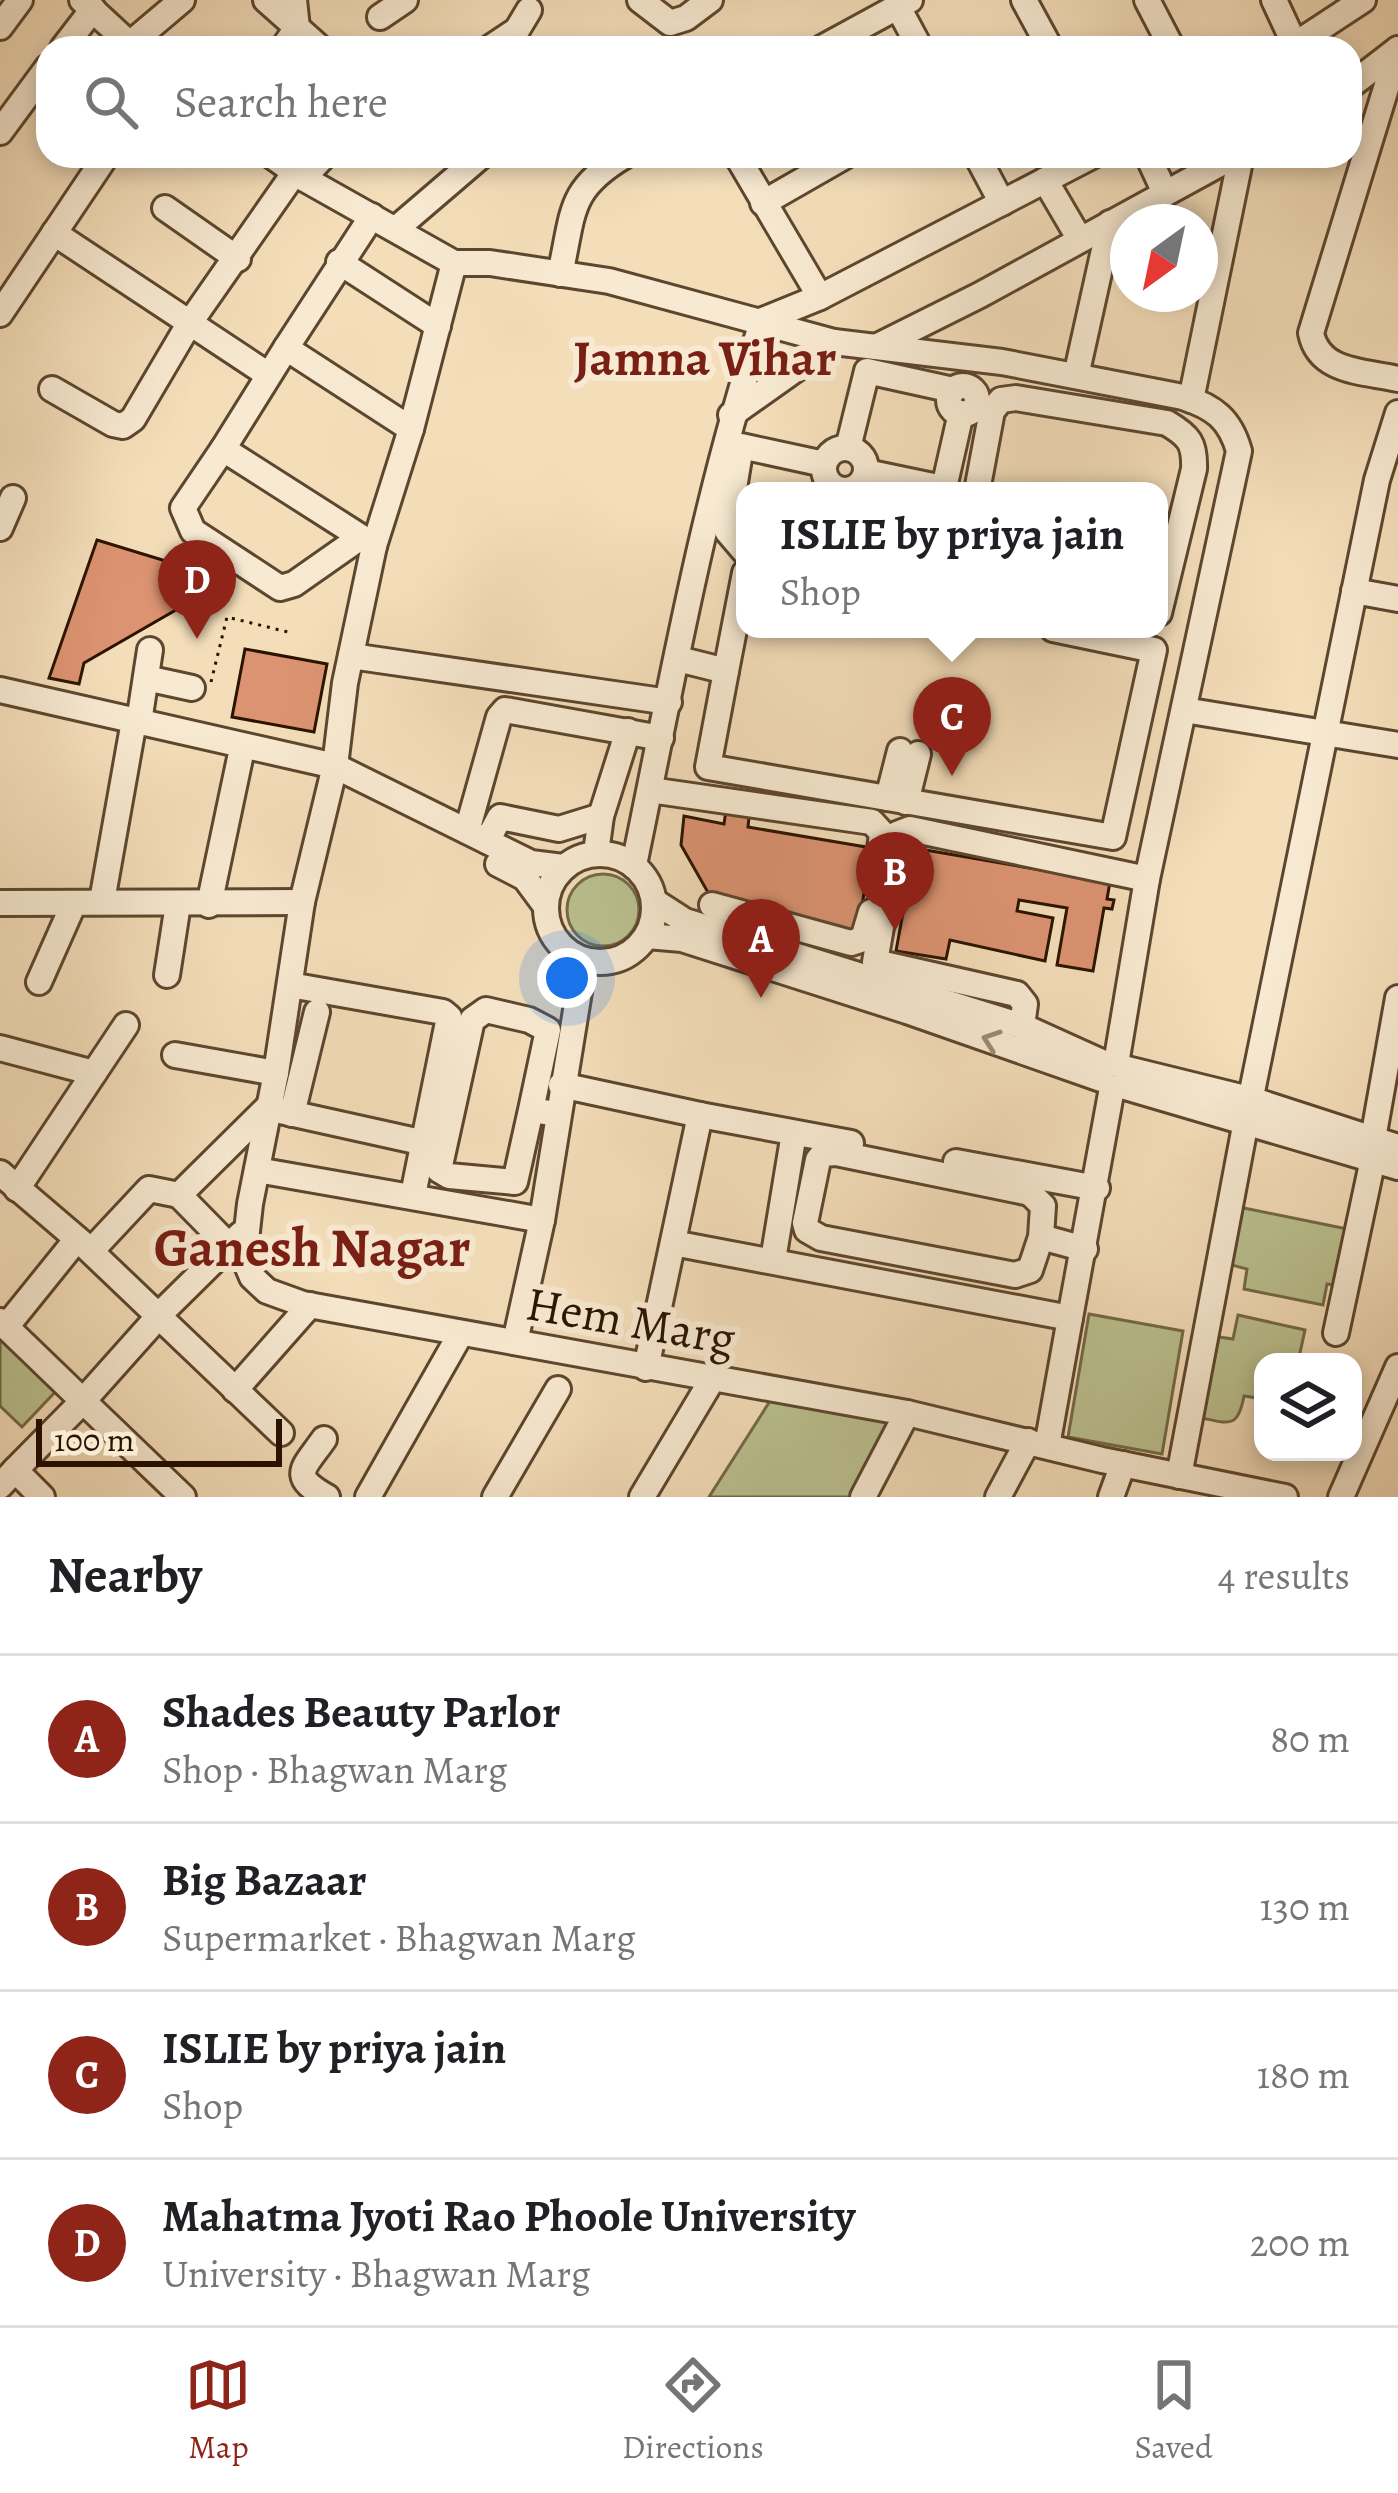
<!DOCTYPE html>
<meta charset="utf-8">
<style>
:root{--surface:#fff;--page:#f6f6f6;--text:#202124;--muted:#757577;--line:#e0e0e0;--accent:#8f2418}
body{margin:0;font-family:Alegreya,serif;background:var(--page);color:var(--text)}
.controls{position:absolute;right:36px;bottom:36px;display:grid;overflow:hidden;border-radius:24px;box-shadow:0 6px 18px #0003}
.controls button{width:108px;height:108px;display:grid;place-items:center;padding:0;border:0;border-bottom:3px solid var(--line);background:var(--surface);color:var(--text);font:60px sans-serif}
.compass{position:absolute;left:1110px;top:204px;width:108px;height:108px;border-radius:50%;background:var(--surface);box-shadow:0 6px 18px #0003;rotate:213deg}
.scale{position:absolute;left:36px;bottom:30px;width:246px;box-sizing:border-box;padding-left:12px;border:6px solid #2b1300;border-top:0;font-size:33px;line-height:42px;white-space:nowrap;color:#2b1300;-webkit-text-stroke:9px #f8ead2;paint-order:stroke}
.you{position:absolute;left:567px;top:978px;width:42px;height:42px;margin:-30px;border:9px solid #fff;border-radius:50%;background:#1a73e8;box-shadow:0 0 0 18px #1a73e833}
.badge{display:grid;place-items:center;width:78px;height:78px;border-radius:50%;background:var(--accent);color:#fff;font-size:39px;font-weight:700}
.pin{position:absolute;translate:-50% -99px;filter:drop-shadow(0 3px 6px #0008)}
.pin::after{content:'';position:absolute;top:63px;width:42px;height:36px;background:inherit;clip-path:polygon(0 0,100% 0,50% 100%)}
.popup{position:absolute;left:736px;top:482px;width:432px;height:156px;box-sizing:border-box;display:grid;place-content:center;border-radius:24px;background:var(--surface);filter:drop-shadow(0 3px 9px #0005);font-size:39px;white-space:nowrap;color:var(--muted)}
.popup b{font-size:45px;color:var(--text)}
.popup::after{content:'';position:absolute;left:50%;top:100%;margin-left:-24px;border:24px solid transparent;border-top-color:var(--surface)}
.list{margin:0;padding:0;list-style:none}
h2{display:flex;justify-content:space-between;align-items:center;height:156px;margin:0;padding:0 48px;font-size:51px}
h2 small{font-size:39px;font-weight:400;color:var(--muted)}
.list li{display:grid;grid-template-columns:78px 1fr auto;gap:36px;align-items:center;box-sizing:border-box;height:168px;padding:0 48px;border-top:3px solid var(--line)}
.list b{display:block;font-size:45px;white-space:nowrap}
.list p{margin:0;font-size:39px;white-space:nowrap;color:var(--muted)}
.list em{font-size:39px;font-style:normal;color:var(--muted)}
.icon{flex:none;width:66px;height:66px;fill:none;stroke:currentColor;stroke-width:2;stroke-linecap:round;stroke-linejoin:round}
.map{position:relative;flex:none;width:1398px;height:1497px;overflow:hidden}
.search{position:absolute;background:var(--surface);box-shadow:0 6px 18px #0003;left:36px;right:36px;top:36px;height:132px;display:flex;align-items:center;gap:30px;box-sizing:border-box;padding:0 42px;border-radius:36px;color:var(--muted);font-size:45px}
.sheet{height:828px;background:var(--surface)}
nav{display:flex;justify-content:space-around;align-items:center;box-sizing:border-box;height:168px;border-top:3px solid var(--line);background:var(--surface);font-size:33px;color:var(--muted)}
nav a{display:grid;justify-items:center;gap:6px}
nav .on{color:var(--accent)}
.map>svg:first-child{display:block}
.green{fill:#bbc190;stroke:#736a48;stroke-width:3}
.building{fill:#dc9371;stroke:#2b1300;stroke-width:3}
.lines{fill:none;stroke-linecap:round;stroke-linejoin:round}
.minor-casing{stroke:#5d462e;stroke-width:30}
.path{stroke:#2b1300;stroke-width:3;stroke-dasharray:3 6;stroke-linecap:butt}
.minor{stroke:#f8ead2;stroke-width:24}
.oneway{stroke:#9c8974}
.labels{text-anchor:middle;stroke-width:12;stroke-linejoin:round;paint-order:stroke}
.street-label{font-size:48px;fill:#2b1300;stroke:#f8ead2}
.neighbourhood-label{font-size:51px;font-weight:bold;fill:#7a1f14;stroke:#f8ead2}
.quarter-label{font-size:54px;font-weight:bold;fill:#7a1f14;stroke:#f8ead2}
</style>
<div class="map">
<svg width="1398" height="1497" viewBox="0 0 1398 1497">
<rect width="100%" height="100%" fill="#f4deba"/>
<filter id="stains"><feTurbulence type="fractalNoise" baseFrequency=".00167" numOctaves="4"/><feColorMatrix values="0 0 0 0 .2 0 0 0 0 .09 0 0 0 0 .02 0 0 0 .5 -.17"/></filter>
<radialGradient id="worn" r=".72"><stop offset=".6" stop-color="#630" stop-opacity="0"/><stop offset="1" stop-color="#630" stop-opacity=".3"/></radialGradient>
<g class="green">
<circle cx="603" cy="910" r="36"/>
<polygon points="1239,1207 1352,1230 1341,1286 1327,1284 1323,1305 1244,1289 1247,1269 1228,1264"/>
<polygon points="1089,1314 1183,1331 1162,1454 1068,1437"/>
<path d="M1238 1315 1305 1330 1298 1362H1263V1399L1244 1396C1238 1428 1230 1424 1202 1418L1219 1337 1233 1339Z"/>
<polygon points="0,1334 58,1389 22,1427 0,1406"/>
<polygon points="770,1401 893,1420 850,1497 709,1497"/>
</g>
<g class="building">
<polygon points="97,540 192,569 181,607 84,663 79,684 49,678"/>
<polygon points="245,649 327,664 314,732 232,717"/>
<polygon points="727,803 750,807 748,827 872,848 857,933 714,903 681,845 684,816 724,824"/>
<polygon points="914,848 1110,882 1107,899 1114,900 1112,909 1104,908 1093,971 1057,965 1067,908 1019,900 1017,911 1053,918 1045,961 950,940 946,959 896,951 906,896 898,895 904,862 911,863"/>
</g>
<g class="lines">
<defs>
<g id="minor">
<polyline points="82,0 134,48"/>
<polyline points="266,0 320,48"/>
<polyline points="640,0 670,23 686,18 710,0"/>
<polyline points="1024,0 1050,48"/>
<polyline points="1147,0 1172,48"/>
<polyline points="1274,0 1295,45"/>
<polyline points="898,7 920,48"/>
<polyline points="380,17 405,0"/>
<polyline points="0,27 20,0"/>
<polyline points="130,44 182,0"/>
<polyline points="63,48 93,9"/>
<polyline points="283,48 297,28 294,0"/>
<polyline points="490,48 517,30 529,10"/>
<polyline points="822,48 910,0"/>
<polyline points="1290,48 1363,0"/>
<path d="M1398 49 1311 333C1319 373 1363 371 1398 379"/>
<polyline points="1350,86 1398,49"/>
<polyline points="0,132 48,67"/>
<polyline points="272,156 303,178 454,263"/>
<polyline points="737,156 820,297"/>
<polyline points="977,156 1002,203"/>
<polyline points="1148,156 1165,193"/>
<polyline points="303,178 324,156"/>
<polyline points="1045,180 1079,238"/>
<polyline points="763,203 845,156"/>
<polyline points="165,208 238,259"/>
<polyline points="397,228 481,156"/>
<polyline points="54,233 267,374"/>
<polyline points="339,262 438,326"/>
<path d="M560 274C574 213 567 190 624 156"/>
<polyline points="0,314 106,156"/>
<polyline points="876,347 980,295 1234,156"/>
<polyline points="286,348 372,216"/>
<polyline points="1076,376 1110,223"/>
<circle cx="963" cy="400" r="14"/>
<polyline points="52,389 113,424 123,426 133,419 189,324 295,172"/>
<polyline points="1191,400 1241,156"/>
<polyline points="731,415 834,342"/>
<circle cx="845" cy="469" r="21"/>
<polyline points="848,448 867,371 953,390"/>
<polyline points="223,449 286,348 411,429"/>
<polyline points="866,472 933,486"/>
<polyline points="946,479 961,413"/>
<path d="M977 491 992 411 1001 400 1016 398 1167 423C1189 436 1195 443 1194 469L1159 613"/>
<polyline points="0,528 13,498"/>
<polyline points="361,537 294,584 280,588 193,531 183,508 223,449 361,537 374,546"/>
<polyline points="745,552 727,531 741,446 824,464"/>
<polyline points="1354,591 1398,599"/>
<polyline points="351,656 669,702"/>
<polyline points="678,659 726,671 708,767 1113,837 1154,650 1053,629"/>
<polyline points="726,671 745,573"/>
<polyline points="146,678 192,688"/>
<polyline points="0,690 335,766 531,863 563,867"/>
<polyline points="1184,710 1398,745"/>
<polyline points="139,722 150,650"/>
<polyline points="650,790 872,822 882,833 879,860"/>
<polyline points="888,798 900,751"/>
<polyline points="906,802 918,754"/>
<polyline points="467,831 499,717 505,710 661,738"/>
<polyline points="487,841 500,817 559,829 601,816"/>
<polyline points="596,853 601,816 628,731"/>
<circle cx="600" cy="908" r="54"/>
<polyline points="498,864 525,878 545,905"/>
<path d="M634 865C672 682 704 497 763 320L820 297 1092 156"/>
<polyline points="102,901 134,721"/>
<polyline points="654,901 685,921 1022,1026 1108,1065"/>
<polyline points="0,903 302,902"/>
<polyline points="209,905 240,758"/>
<polyline points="712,905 851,943 863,939 871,912"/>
<polyline points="647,936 682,939 907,1011 1101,1079"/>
<polyline points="167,975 178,904"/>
<polyline points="39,982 74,903"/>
<polyline points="290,985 443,1012 449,1017 413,1195"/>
<polyline points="1022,1026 1025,1004 1017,994 875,962 897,834 910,829 1147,879"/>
<polyline points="0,1048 94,1073 17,1189"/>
<polyline points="175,1055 276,1073"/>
<path d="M1116 1064 1147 879 1239 451C1230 419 1214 407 1183 397L1002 362 834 342 609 281 490 263H454L411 429 374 546 345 683 335 766 302 902 276 1073 250 1204 244 1258 252 1277 267 1291 303 1304 907 1413 1102 1460 1285 1497"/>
<polyline points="1123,1068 1253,1100 1398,1147"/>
<polyline points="94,1073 126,1025"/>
<polyline points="561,1085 700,1115 646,1368"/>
<polyline points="1122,1086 1398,1167"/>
<polyline points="531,1110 548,1030 529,1020 486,1010 472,1020 439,1170 449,1176 515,1182 531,1110 557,1114"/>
<polyline points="292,1114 317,1012"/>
<polyline points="700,1115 851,1143"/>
<polyline points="956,1162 1097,1188"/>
<polyline points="257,1170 542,1220"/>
<polyline points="0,1173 82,1243 281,1433"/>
<polyline points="1041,1237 1043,1206 1030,1193 836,1153 823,1154 818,1160 805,1223 807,1230 821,1238 1015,1275 1030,1270 1041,1237 1085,1249"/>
<polyline points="673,1243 1070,1318 1047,1446"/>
<polyline points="229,1246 179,1195 267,1108 425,1143"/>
<polyline points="91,1251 149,1189 179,1195"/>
<polyline points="773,1260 794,1133"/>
<polyline points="1070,1318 1112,1088"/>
<polyline points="0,1321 83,1401 166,1308 241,1234"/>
<polyline points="6,1327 77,1239"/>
<polyline points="1336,1333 1373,1159 1373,1139 1398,998"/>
<polyline points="515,1342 542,1220 584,961"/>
<polyline points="235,1390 310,1305"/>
<path d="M324 1439C303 1469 289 1476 327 1497"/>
<polyline points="15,1470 83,1401 183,1497"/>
<polyline points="1179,1476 1246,1121 1377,480 1398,413"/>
<polyline points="0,1486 15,1470 42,1497"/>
<polyline points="368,1497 461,1333"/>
<polyline points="495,1497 558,1389"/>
<polyline points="642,1497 713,1378"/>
<polyline points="863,1497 907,1413"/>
<polyline points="998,1497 1028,1441"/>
<polyline points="1111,1497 1123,1464"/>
<polyline points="1341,1497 1398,1367"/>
</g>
</defs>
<use href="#minor" class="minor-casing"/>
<polyline class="path" points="211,682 227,617 288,632"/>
<use href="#minor" class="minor"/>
</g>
<defs><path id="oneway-chevron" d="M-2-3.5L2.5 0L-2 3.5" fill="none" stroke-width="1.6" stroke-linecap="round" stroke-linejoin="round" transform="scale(3)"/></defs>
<use class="oneway" href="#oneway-chevron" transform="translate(991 1040) rotate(-161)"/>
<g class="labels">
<g class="street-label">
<text transform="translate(631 1320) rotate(10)" y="17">Hem Marg</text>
</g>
<g class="neighbourhood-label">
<text x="705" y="375">Jamna Vihar</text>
</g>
<g class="quarter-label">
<text x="312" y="1266">Ganesh Nagar</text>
</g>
</g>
<rect width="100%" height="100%" filter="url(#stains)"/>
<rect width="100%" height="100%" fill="url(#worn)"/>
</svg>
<div class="controls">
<button><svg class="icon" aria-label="layers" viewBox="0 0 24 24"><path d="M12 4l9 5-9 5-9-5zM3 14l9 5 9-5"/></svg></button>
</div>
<svg class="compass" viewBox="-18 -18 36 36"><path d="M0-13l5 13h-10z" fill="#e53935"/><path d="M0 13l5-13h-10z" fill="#757577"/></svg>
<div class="scale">100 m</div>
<div class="you"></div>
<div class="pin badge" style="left:761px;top:998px">A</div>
<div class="pin badge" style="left:895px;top:931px">B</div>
<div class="pin badge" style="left:952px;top:776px">C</div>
<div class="popup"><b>ISLIE by priya jain</b>Shop</div>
<div class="pin badge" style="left:197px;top:639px">D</div>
<div class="search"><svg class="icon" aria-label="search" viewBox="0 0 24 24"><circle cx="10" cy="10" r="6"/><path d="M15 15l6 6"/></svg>Search here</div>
</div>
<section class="sheet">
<h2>Nearby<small>4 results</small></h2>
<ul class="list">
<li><span class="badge">A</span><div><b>Shades Beauty Parlor</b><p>Shop · Bhagwan Marg</p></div><em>80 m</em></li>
<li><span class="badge">B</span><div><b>Big Bazaar</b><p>Supermarket · Bhagwan Marg</p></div><em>130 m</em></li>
<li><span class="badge">C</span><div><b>ISLIE by priya jain</b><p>Shop</p></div><em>180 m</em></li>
<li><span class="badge">D</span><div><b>Mahatma Jyoti Rao Phoole University</b><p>University · Bhagwan Marg</p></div><em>200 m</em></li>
</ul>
</section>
<nav>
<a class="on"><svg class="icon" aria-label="map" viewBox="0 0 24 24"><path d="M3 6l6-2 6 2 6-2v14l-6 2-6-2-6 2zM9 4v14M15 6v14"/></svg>Map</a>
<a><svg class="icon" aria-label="directions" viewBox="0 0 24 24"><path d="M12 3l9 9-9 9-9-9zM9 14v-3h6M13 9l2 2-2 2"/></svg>Directions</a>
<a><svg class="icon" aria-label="saved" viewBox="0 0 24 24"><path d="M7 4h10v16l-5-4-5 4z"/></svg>Saved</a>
</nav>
